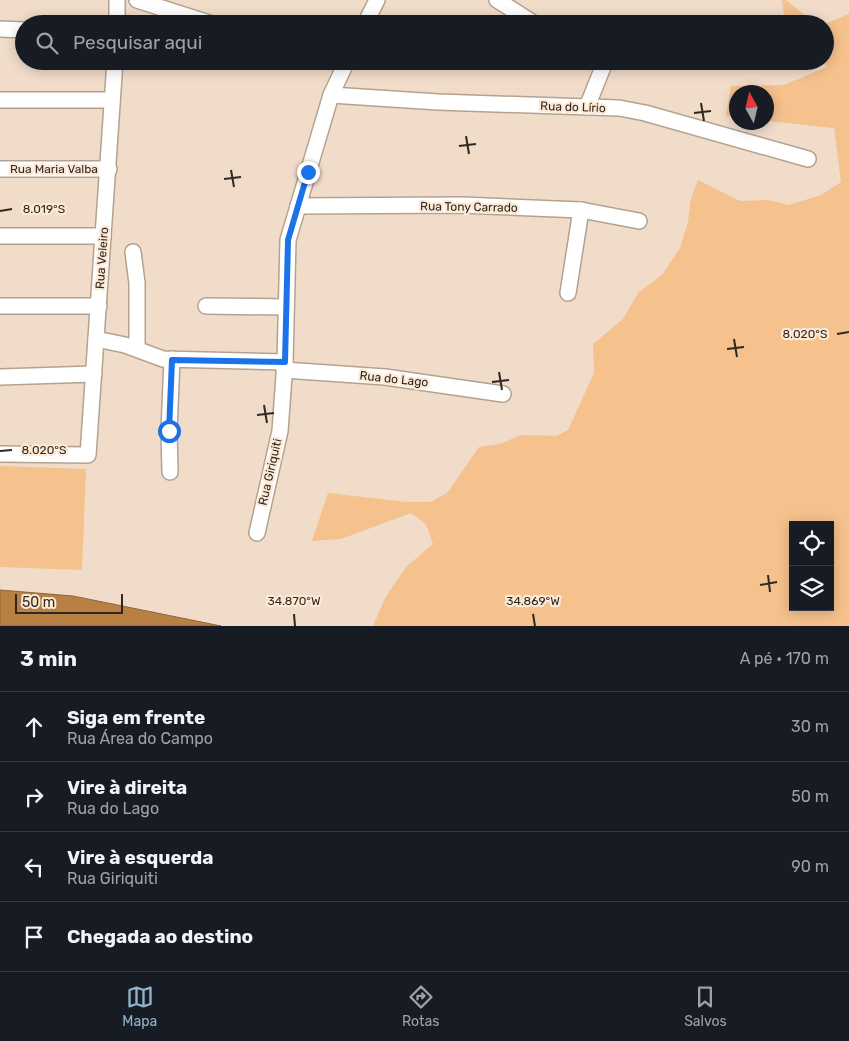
<!DOCTYPE html>
<html lang="pt">
<meta charset="utf-8">
<style>
:root{--surface:#171b24;--page:#242831;--text:#f1f3f6;--muted:#9ea1a6;--line:#363941;--accent:#93b3cc}
body{margin:0;font-family:Rubik,sans-serif;background:var(--page);color:var(--text)}
.controls{position:absolute;right:15px;bottom:15px;display:grid;overflow:hidden;border-radius:0px;box-shadow:0 2px 12px #0003}
.controls button{width:45px;height:45px;display:grid;place-items:center;padding:0;border:0;border-bottom:1px solid var(--line);background:var(--surface);color:var(--text);font:25px sans-serif}
.compass{position:absolute;left:729px;top:85px;width:45px;height:45px;border-radius:50%;background:var(--surface);box-shadow:0 2px 12px #0003;rotate:352deg}
.scale{position:absolute;left:15px;bottom:12px;width:108px;box-sizing:border-box;padding-left:5px;border:2px solid #2f2720;border-top:0;font-size:14px;line-height:18px;white-space:nowrap;color:#2f2720;-webkit-text-stroke:4px #fdead6;paint-order:stroke}
.stop{position:absolute;width:15px;height:15px;margin:-11px;border:4px solid #1a73e8;border-radius:50%;background:#fff}
.stop.end{background:#1a73e8;border-color:#fff;box-shadow:0 1px 5px #0008}
.list{margin:0;padding:0;list-style:none}
h2{display:flex;justify-content:space-between;align-items:center;height:65px;margin:0;padding:0 20px;font-size:21px}
h2 small{font-size:16px;font-weight:400;color:var(--muted)}
.list li{display:grid;grid-template-columns:32px 1fr auto;gap:15px;align-items:center;box-sizing:border-box;height:70px;padding:0 20px;border-top:1px solid var(--line)}
.list b{display:block;font-size:19px;white-space:nowrap}
.list p{margin:0;font-size:16px;white-space:nowrap;color:var(--muted)}
.list em{font-size:16px;font-style:normal;color:var(--muted)}
.icon{flex:none;width:28px;height:28px;fill:none;stroke:currentColor;stroke-width:2;stroke-linecap:round;stroke-linejoin:round}
.map{position:relative;flex:none;width:849px;height:626px;overflow:hidden}
.search{position:absolute;background:var(--surface);box-shadow:0 2px 12px #0003;left:15px;right:15px;top:15px;height:55px;display:flex;align-items:center;gap:12px;box-sizing:border-box;padding:0 18px;border-radius:28px;color:var(--muted);font-size:19px}
.sheet{height:345px;background:var(--surface)}
nav{display:flex;justify-content:space-around;align-items:center;box-sizing:border-box;height:70px;border-top:1px solid var(--line);background:var(--surface);font-size:14px;color:var(--muted)}
nav a{display:grid;justify-items:center;gap:2px}
nav .on{color:var(--accent)}
.map>svg:first-child{display:block}
.green{fill:#f5c18d;fill-rule:evenodd}
.water{fill:#b88043;stroke:#8f6538}
.lines{fill:none;stroke-linecap:round;stroke-linejoin:round}
.minor-casing{stroke:#b4a290;stroke-width:18}
.minor{stroke:#fff;stroke-width:15}
.route{stroke:#1a73e8;stroke-width:6}
.ticks{fill:none;stroke:#2f2720;stroke-width:2}
.labels{text-anchor:middle;stroke-width:4.5;stroke-linejoin:round;paint-order:stroke}
.street-label{font-size:12px;fill:#2f2720;stroke:#fdead6}
.ticks-label{font-size:12px;text-anchor:middle;fill:#2f2720;stroke:#fdead6;stroke-width:4.5;stroke-linejoin:round;paint-order:stroke}
</style>
<div class="map">
<svg width="849" height="626" viewBox="0 0 849 626">
<rect width="100%" height="100%" fill="#f0dcc9"/>
<g class="green">
<polygon points="782,0 786,0 816,24 785,24"/>
<path d="M849 14V626H373L385 598 406 567 433 544 426 524 411 513 341 539 312 541 328 493 407 502H431L448 492 479 447 500 444 521 435 557 436 568 430 594 373 593 344 622 320 639 292 662 275 680 248 688 222 691 198 698 180 740 201 768 200 789 205 821 195 841 182 834 128 767 121 766 92H736V117L726 116 731 86 784 85 827 67 822 61H825V24ZM793 525H830V607H793Z"/>
<polygon points="0,466 86,469 82,570 0,567"/>
</g>
<polygon class="water" points="0,590 73,596 221,626 0,626"/>
<g class="lines">
<defs>
<g id="minor">
<polyline points="137,0 212,24"/>
<polyline points="497,0 535,24"/>
<polyline points="117,24 117,0"/>
<polyline points="365,24 377,0"/>
<polyline points="0,29 24,30"/>
<polyline points="331,95 438,102 619,108 645,113 808,159"/>
<polyline points="0,100 112,100"/>
<polyline points="587,107 603,67 603,61"/>
<polyline points="0,169 109,169"/>
<polyline points="298,206 462,205 581,210 639,221"/>
<polyline points="0,236 103,236"/>
<polyline points="133,252 137,283 137,349"/>
<polyline points="568,293 581,210"/>
<polyline points="0,306 99,306"/>
<polyline points="206,306 286,307"/>
<polyline points="96,339 125,345 163,359 285,362"/>
<polyline points="284,370 385,377 503,394"/>
<polyline points="0,377 94,374"/>
<polyline points="0,454 88,455 115,61"/>
<polyline points="170,472 169,431 172,359"/>
<polyline points="257,533 280,431 285,362 288,240 331,95 347,61"/>
</g>
</defs>
<use href="#minor" class="minor-casing"/>
<use href="#minor" class="minor"/>
</g>
<g class="lines">
<polyline class="route" points="169,431 172,360 285,362 288,240 308,172"/>
</g>
<path class="ticks" d="M701 103 704 121M694 113 711 111M466 136 469 154M459 146 476 144M231 170 234 187M224 179 241 177M0 211 12 209M837 334 849 332M734 339 737 357M727 349 744 347M499 372 502 390M492 382 509 380M264 405 267 423M257 415 274 413M0 451 12 450M768 575 770 592M760 585 777 582M294 614 295 626M533 614 535 626"/>
<g class="labels">
<g class="street-label">
<text transform="translate(573 107) rotate(2)" y="4">Rua do Lírio</text>
<text x="54" y="173">Rua Maria Valba</text>
<text transform="translate(469 207) rotate(1)" y="4">Rua Tony Carrado</text>
<text transform="translate(102 258) rotate(-86)" y="4">Rua Veleiro</text>
<text transform="translate(394 379) rotate(6)" y="4">Rua do Lago</text>
<text transform="translate(270 472) rotate(-77)" y="4">Rua Giriquiti</text>
</g>
</g>
<g class="ticks-label">
<text x="44" y="213">8.019°S</text>
<text x="805" y="338">8.020°S</text>
<text x="44" y="454">8.020°S</text>
<text x="294" y="605">34.870°W</text>
<text x="533" y="605">34.869°W</text>
</g>
</svg>
<div class="controls">
<button><svg class="icon" aria-label="locate" viewBox="0 0 24 24"><circle cx="12" cy="12" r="6"/><path d="M12 2v4M12 18v4M2 12h4M18 12h4"/></svg></button>
<button><svg class="icon" aria-label="layers" viewBox="0 0 24 24"><path d="M12 4l9 5-9 5-9-5zM3 14l9 5 9-5"/></svg></button>
</div>
<svg class="compass" viewBox="-18 -18 36 36"><path d="M0-13l5 13h-10z" fill="#e53935"/><path d="M0 13l5-13h-10z" fill="#9ea1a6"/></svg>
<div class="scale">50 m</div>
<div class="stop" style="left:169px;top:431px"></div>
<div class="stop end" style="left:308px;top:172px"></div>
<div class="search"><svg class="icon" aria-label="search" viewBox="0 0 24 24"><circle cx="10" cy="10" r="6"/><path d="M15 15l6 6"/></svg>Pesquisar aqui</div>
</div>
<section class="sheet">
<h2>3 min<small>A pé · 170 m</small></h2>
<ul class="list">
<li><svg class="icon" aria-label="ahead" viewBox="0 0 24 24"><path d="M12 20V5M6 11l6-6 6 6"/></svg><div><b>Siga em frente</b><p>Rua Área do Campo</p></div><em>30 m</em></li>
<li><svg class="icon" aria-label="right" viewBox="0 0 24 24"><path d="M7 20v-9h11M14 6l5 5-5 5"/></svg><div><b>Vire à direita</b><p>Rua do Lago</p></div><em>50 m</em></li>
<li><svg class="icon" aria-label="left" viewBox="0 0 24 24"><path d="M17 20v-9H6M10 6l-5 5 5 5"/></svg><div><b>Vire à esquerda</b><p>Rua Giriquiti</p></div><em>90 m</em></li>
<li><svg class="icon" aria-label="arrive" viewBox="0 0 24 24"><path d="M6 21V4h12l-3 4 3 4H6"/></svg><div><b>Chegada ao destino</b></div></li>
</ul>
</section>
<nav>
<a class="on"><svg class="icon" aria-label="map" viewBox="0 0 24 24"><path d="M3 6l6-2 6 2 6-2v14l-6 2-6-2-6 2zM9 4v14M15 6v14"/></svg>Mapa</a>
<a><svg class="icon" aria-label="directions" viewBox="0 0 24 24"><path d="M12 3l9 9-9 9-9-9zM9 14v-3h6M13 9l2 2-2 2"/></svg>Rotas</a>
<a><svg class="icon" aria-label="saved" viewBox="0 0 24 24"><path d="M7 4h10v16l-5-4-5 4z"/></svg>Salvos</a>
</nav>
